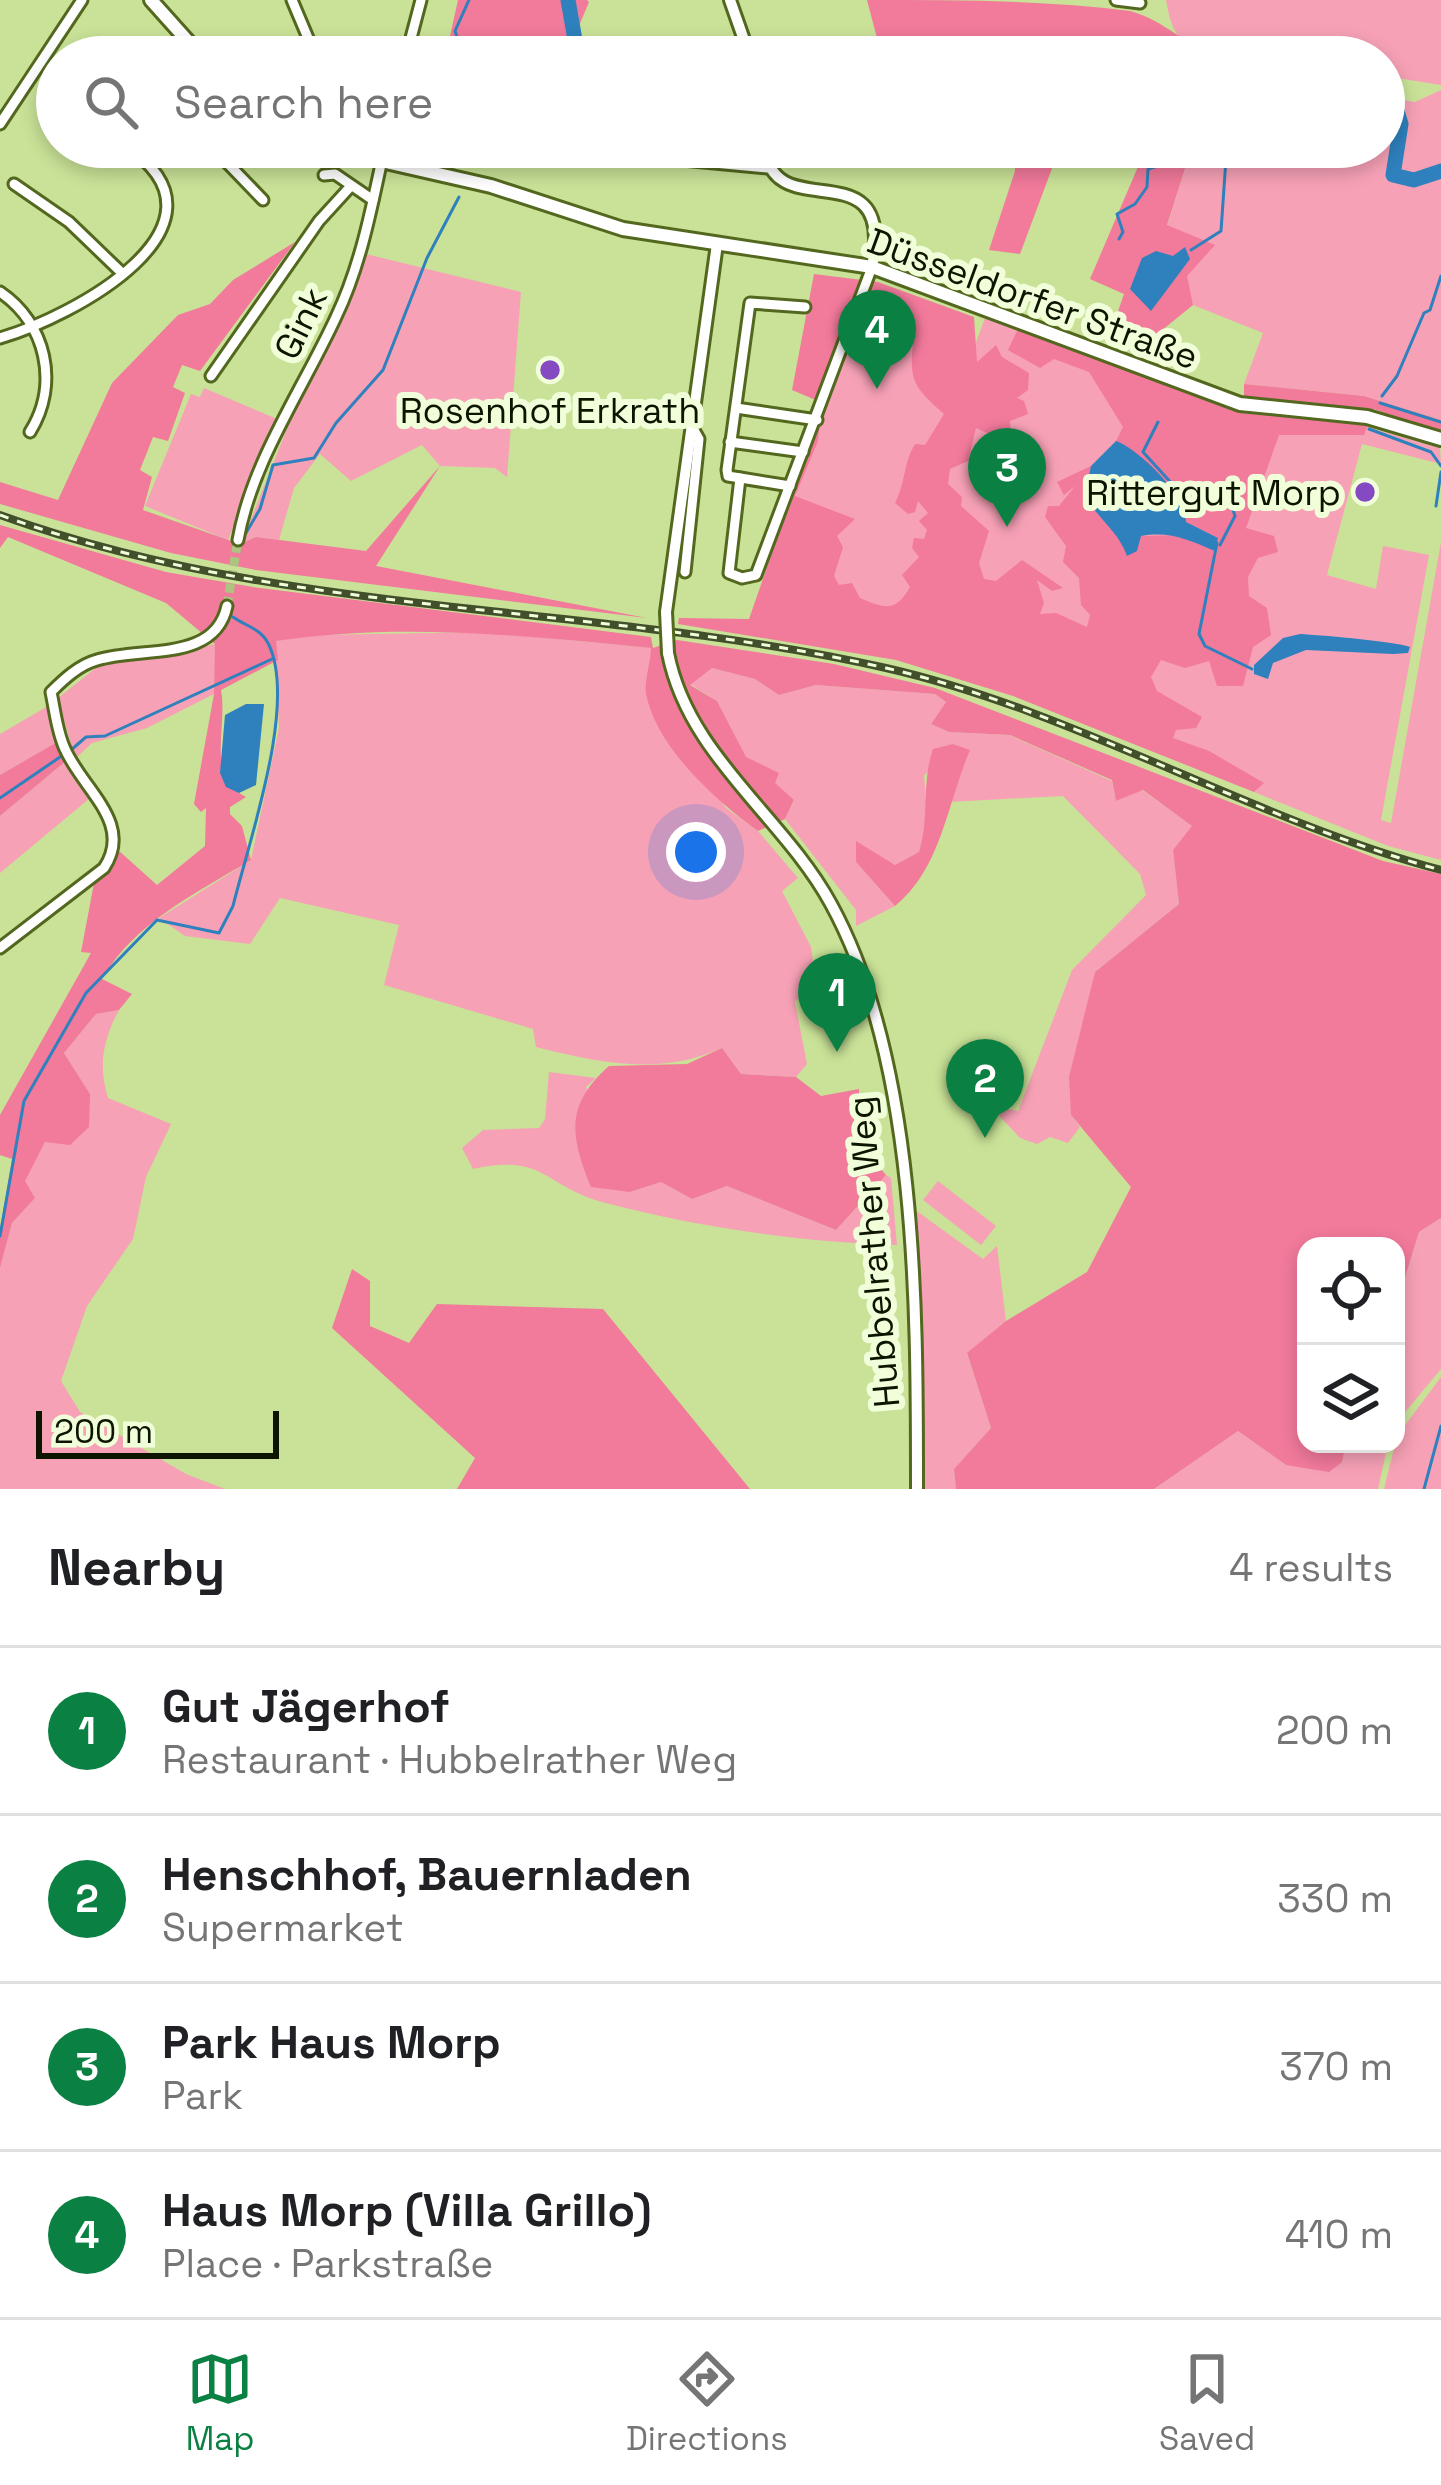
<!DOCTYPE html>
<meta charset="utf-8">
<style>
:root{--surface:#fff;--page:#f6f6f6;--text:#202124;--muted:#757577;--line:#e0e0e0;--accent:#0b8043}
body{margin:0;font-family:"Space Grotesk",sans-serif;background:var(--page);color:var(--text)}
.controls{position:absolute;right:36px;bottom:36px;display:grid;overflow:hidden;border-radius:24px;box-shadow:0 6px 18px #0003}
.controls button{width:108px;height:108px;display:grid;place-items:center;padding:0;border:0;border-bottom:3px solid var(--line);background:var(--surface);color:var(--text);font:60px sans-serif}
.scale{position:absolute;left:36px;bottom:30px;width:243px;box-sizing:border-box;padding-left:12px;border:6px solid #0d1500;border-top:0;font-size:33px;line-height:42px;white-space:nowrap;color:#0d1500;-webkit-text-stroke:9px #f0fed9;paint-order:stroke}
.you{position:absolute;left:696px;top:852px;width:42px;height:42px;margin:-30px;border:9px solid #fff;border-radius:50%;background:#1a73e8;box-shadow:0 0 0 18px #1a73e833}
.badge{display:grid;place-items:center;width:78px;height:78px;border-radius:50%;background:var(--accent);color:#fff;font-size:39px;font-weight:700}
.pin{position:absolute;translate:-50% -99px;filter:drop-shadow(0 3px 6px #0008)}
.pin::after{content:'';position:absolute;top:63px;width:42px;height:36px;background:inherit;clip-path:polygon(0 0,100% 0,50% 100%)}
.list{margin:0;padding:0;list-style:none}
h2{display:flex;justify-content:space-between;align-items:center;height:156px;margin:0;padding:0 48px;font-size:51px}
h2 small{font-size:39px;font-weight:400;color:var(--muted)}
.list li{display:grid;grid-template-columns:78px 1fr auto;gap:36px;align-items:center;box-sizing:border-box;height:168px;padding:0 48px;border-top:3px solid var(--line)}
.list b{display:block;font-size:45px;white-space:nowrap}
.list p{margin:0;font-size:39px;white-space:nowrap;color:var(--muted)}
.list em{font-size:39px;font-style:normal;color:var(--muted)}
.icon{flex:none;width:66px;height:66px;fill:none;stroke:currentColor;stroke-width:2;stroke-linecap:round;stroke-linejoin:round}
.map{position:relative;flex:none;width:1441px;height:1489px;overflow:hidden}
.search{position:absolute;background:var(--surface);box-shadow:0 6px 18px #0003;left:36px;right:36px;top:36px;height:132px;display:flex;align-items:center;gap:30px;box-sizing:border-box;padding:0 42px;border-radius:66px;color:var(--muted);font-size:45px}
.sheet{height:828px;background:var(--surface)}
nav{display:flex;justify-content:space-around;align-items:center;box-sizing:border-box;height:168px;border-top:3px solid var(--line);background:var(--surface);font-size:33px;color:var(--muted)}
nav a{display:grid;justify-items:center;gap:6px}
nav .on{color:var(--accent)}
.map>svg:first-child{display:block}
.green{fill:#f7a1b6}
.forest{fill:#f27a9b}
.water{fill:#2e81bd}
.lines{fill:none;stroke-linecap:round;stroke-linejoin:round}
.stream{stroke:#2e81bd;stroke-width:3}
.river{stroke:#2e81bd;stroke-width:15}
.minor-tunnel{stroke:#adc380;stroke-width:9;stroke-dasharray:9 4.5;stroke-linecap:butt}
.minor-casing{stroke:#53681e;stroke-width:15}
.tertiary-casing{stroke:#53681e;stroke-width:16}
.secondary-casing{stroke:#53681e;stroke-width:18}
.minor{stroke:#fff;stroke-width:9}
.tertiary{stroke:#fff;stroke-width:10}
.secondary{stroke:#fff;stroke-width:12}
.rail-casing{stroke:#424f2b;stroke-width:8}
.rail{stroke:#f0fed9;stroke-width:3;stroke-dasharray:9;stroke-linecap:butt}
.tertiary-bridge-casing{stroke:#53681e;stroke-width:16;stroke-linecap:butt}
.tertiary-bridge{stroke:#fff;stroke-width:10}
.poi-dot{fill:#854ac1;stroke:#f0fed9;stroke-width:4.5}
.labels{text-anchor:middle;stroke-width:12;stroke-linejoin:round;paint-order:stroke}
.street-label{font-size:36px;fill:#0d1500;stroke:#f0fed9}
.poi-label{font-size:36px;fill:#0d1500;stroke:#f0fed9}
</style>
<div class="map">
<svg width="1441" height="1489" viewBox="0 0 1441 1489">
<rect width="100%" height="100%" fill="#c9e297"/>
<g class="green">
<path d="M1166 0H1441V85L1384 76V57C1344 57 1222 66 1192 48 1173 36 1170 21 1166 0Z"/>
<polygon points="1441,90 1441,420 1364,396 1244,384 1263,333 1193,305 1167,226 1190,153 1339,159 1352,147 1384,147 1384,97 1415,102"/>
<polygon points="366,254 521,292 507,477 495,468 440,466 422,445 351,481 320,454 294,488 279,540 256,537 241,544 302,391 344,317"/>
<polygon points="869,313 915,332 912,355 971,356 985,318 1245,414 1358,430 1367,427 1440,448 1441,464 1362,444 1327,575 1376,589 1383,546 1429,555 1381,820 1391,823 1441,542 1441,860 1388,846 1254,792 1263,783 1170,739 846,636 781,525 822,508 795,497 834,378"/>
<polygon points="204,388 277,419 228,540 145,506 191,394 200,397"/>
<path d="M484 632 652 648 646 693 726 808 758 831 798 878 782 891 811 947 815 978 795 1002 807 1064 796 1077 741 1074 722 1048C660 1076 600 1063 536 1047L533 1029 384 985 399 925 280 898 250 944 185 936 159 918 251 860 279 728 275 641 315 635Z"/>
<polygon points="216,644 214,694 147,728 92,743 75,759 58,698 97,667"/>
<polygon points="712,668 755,679 779,695 816,685 935,694 946,702 931,724 949,732 1009,735 1112,781 1116,801 1142,790 1193,826 1173,850 1179,904 1095,972 1071,1115 1080,1127 1068,1143 1050,1137 1037,1144 1020,1138 990,1106 1018,1111 1072,970 1146,895 1140,874 1063,796 948,802 969,751 953,744 924,776 928,823 919,852 895,865 856,842 856,862 895,906 856,926 856,910 785,819 794,801 746,758 717,701 690,684"/>
<polygon points="48,706 57,742 0,775 0,734"/>
<polygon points="67,760 90,798 0,873 0,816"/>
<path d="M119 1010C103 1040 98 1065 108 1098L171 1124 146 1177 133 1239 87 1306 61 1381 80 1412 186 1474 225 1489H0V1268L12 1223 35 1198 24 1181 45 1142 90 1094 64 1053 96 1014Z"/>
<path d="M549 1072 596 1078 586 1087 630 1192 661 1182 692 1199 727 1186 836 1230 886 1175 891 1178 897 1245C800 1242 696 1227 602 1202 544 1186 545 1153 473 1169L462 1148 483 1130 539 1128 545 1119Z"/>
<polygon points="938,1181 996,1226 981,1245 923,1200"/>
<polygon points="914,1209 983,1259 997,1246 1006,1321 967,1354 991,1428 954,1469 956,1489 925,1489"/>
<polygon points="1441,1218 1441,1369 1396,1423 1396,1307 1419,1232"/>
<polygon points="1441,1377 1441,1489 1384,1489 1397,1436"/>
<polygon points="1238,1431 1286,1465 1342,1462 1346,1444 1388,1444 1378,1489 1154,1489"/>
</g>
<g class="forest">
<polygon points="458,0 587,0 589,2 566,57 457,57 450,36"/>
<path d="M867 0C954 0 1045 0 1130 11 1165 20 1187 48 1222 57H882Z"/>
<polygon points="1014,147 1060,147 1020,254 989,250 1015,171"/>
<polygon points="1127,147 1352,147 1339,159 1190,153 1167,225 1215,245 1187,276 1193,305 1135,352 1108,340 1124,294 1090,279 1143,155"/>
<polygon points="295,242 200,371 182,365 173,387 185,393 168,441 153,437 140,470 152,477 143,510 240,544 256,537 366,551 440,466 376,566 647,618 256,570 171,553 0,504 0,482 58,500 112,383 178,315 210,304 233,280"/>
<path d="M814 274 878 282 974 317 977 362 996 345 1002 357 1029 373 1028 390 1017 398 1024 401 1028 414 1010 421 1011 434 1002 440 976 428 968 461 950 469 948 484 962 497 961 506 989 531 979 563 984 579 996 581 1022 560 1063 588 1052 591 1037 580 1044 603 1040 614 1056 613 1087 627 1090 615 1081 605 1079 578 1063 562 1066 546 1045 517 1048 506H1059L1075 486 1064 495 1057 482 1091 466 1086 501 1118 532 1127 556 1141 536 1179 535 1215 550 1218 538 1186 522C1172 487 1146 459 1116 441L1123 427 1089 372 1054 359 1040 368 1008 350 1019 327 1244 413V384L1364 396 1441 420V435L1374 409 1364 435H1279L1246 528 1274 536 1278 552 1258 558 1248 577 1249 596 1267 608 1271 635 1253 647 1243 686H1217L1209 661 1185 668 1161 660 1151 677 1157 691 1202 717 1196 728 1176 730 1173 738 1209 751 1264 783 1254 792 1013 696 896 660 678 624 679 618 749 619 821 412 818 441 795 496 855 519 837 536 843 547 834 576 839 585 852 583 860 598C885 609 896 612 910 587L902 575 919 557 912 548 914 538 924 539 927 530 919 521 928 513 918 501 915 512 908 514 895 503C906 482 903 464 915 444L925 445 944 414C910 384 909 379 914 332L870 313 848 346 841 343 818 401 792 390Z"/>
<path d="M0 525 166 572 253 587 651 637 653 648 677 640 834 664 935 688 1383 861 1441 874V1218L1419 1232 1396 1307V1246H1306V1444H1346L1342 1462 1329 1472 1286 1465 1238 1431 1154 1489H956L954 1469 991 1428 967 1353 1006 1321 1087 1272 1131 1187 1071 1115 1069 1077 1095 972 1179 904 1173 850 1192 826 1143 790 1116 801 1112 780 1010 735 949 732 931 724 946 702 935 694 816 685 779 695 755 679 712 668 690 685 717 701 746 757 779 773 775 783 794 800 785 819 758 831C716 801 657 748 646 694 644 681 651 661 651 648 527 636 400 622 276 641L278 660 221 690C228 729 205 776 246 797L230 807V814L242 826 251 860C196 893 134 923 102 979L132 994 119 1010 96 1014 64 1053 90 1094 89 1127 70 1145 45 1142 25 1181 35 1198 12 1223 0 1268V1229L12 1159 0 1155V1115L91 953 81 952 95 878 118 850 157 885 205 846 206 808 201 812 194 804 214 694 215 644 166 603 8 537 0 548Z"/>
<polygon points="57,742 67,760 0,816 0,775"/>
<path d="M953 744 970 750C947 804 941 869 895 906L856 862V841L895 865 919 852C930 817 921 784 933 749Z"/>
<path d="M722 1048 741 1074 796 1077 821 1096 859 1089V1145L886 1175 836 1230 727 1186 692 1199 661 1182 630 1192 591 1187C570 1136 565 1105 609 1066L687 1064Z"/>
<polygon points="352,1269 370,1281 370,1326 409,1343 437,1304 603,1309 750,1489 457,1489 475,1458 332,1328"/>
</g>
<g class="water">
<polygon points="1185,247 1190,259 1151,311 1130,289 1142,258 1156,251 1173,256"/>
<path d="M1116 441C1138 449 1184 492 1186 522L1218 538 1215 551C1188 540 1171 531 1141 536L1137 551 1127 556C1118 530 1097 519 1085 495L1091 466Z"/>
<path d="M1300 634C1322 635 1398 642 1410 647L1408 653 1393 654 1306 650 1273 663 1268 679 1254 674V665L1283 638Z"/>
<polygon points="246,704 264,704 256,785 239,793 226,787 220,773 225,715"/>
</g>
<g class="lines">
<g class="stream">
<polyline points="464,57 455,31 469,0"/>
<polyline points="454,167 456,147"/>
<polyline points="1119,239 1123,232 1117,214 1135,204 1147,187 1148,169 1161,165 1175,147"/>
<polyline points="1191,250 1221,231 1226,159 1237,147"/>
<polyline points="1382,396 1397,376 1424,313 1430,310 1441,276"/>
<polyline points="1380,403 1441,422"/>
<polyline points="1158,422 1143,452 1185,498 1216,495 1230,501 1235,516 1220,545"/>
<polyline points="1369,429 1431,452 1441,466"/>
<polyline points="1436,506 1441,472"/>
<polyline points="246,533 260,509 273,465 314,458 336,423 383,370 427,258 459,197"/>
<polyline points="1217,543 1199,634 1205,646 1252,669"/>
<polyline points="71,750 86,737 105,736 272,659"/>
<polyline points="0,798 63,755"/>
<path d="M0 1236 24 1101 86 993 157 920 219 933 233 906C249 841 297 705 269 645 261 628 245 626 233 617"/>
<polyline points="1424,1489 1441,1426"/>
</g>
<g class="river">
<polyline points="568,0 578,57"/>
<polyline points="1384,102 1397,111 1401,124 1393,175 1414,180 1441,171"/>
</g>
<polyline class="minor-tunnel" points="227,606 238,540"/>
<defs>
<g id="minor">
<polyline points="292,0 308,38"/>
<polyline points="1116,0 1140,3"/>
<polyline points="749,54 841,48"/>
<polyline points="406,57 421,0"/>
<polyline points="0,124 82,0"/>
<polyline points="212,147 263,200"/>
<polyline points="621,147 650,157 768,168"/>
<polyline points="324,175 335,174 373,200"/>
<polyline points="14,184 69,222 123,274"/>
<path d="M0 292C46 323 60 384 30 432"/>
<path d="M0 338C70 318 245 226 127 147"/>
<polyline points="211,376 319,221 350,187"/>
<polyline points="736,408 817,420"/>
<polyline points="730,442 803,452"/>
<polyline points="740,478 729,573 742,578 756,575 872,267"/>
<polyline points="790,486 728,476 727,470 750,303 805,307"/>
<path d="M238 540C252 461 303 389 336 317 359 269 370 216 381 164"/>
<polyline points="685,572 699,439 691,425"/>
<path d="M0 948 104 868C134 823 83 790 65 749 57 732 55 711 51 692 64 679 79 665 97 660 142 646 215 663 227 606"/>
</g>
<g id="tertiary">
<polyline points="730,0 750,57"/>
<path d="M765 147C772 230 896 144 872 267"/>
<polyline points="666,612 717,244"/>
<path d="M668 653C688 756 783 816 831 904 918 1063 917 1310 917 1489"/>
</g>
<g id="secondary">
<polyline points="151,0 202,57"/>
<polyline points="320,147 491,186 623,229 872,267 1240,404 1367,417 1441,439"/>
</g>
</defs>
<use href="#minor" class="minor-casing"/>
<use href="#tertiary" class="tertiary-casing"/>
<use href="#secondary" class="secondary-casing"/>
<use href="#minor" class="minor"/>
<use href="#tertiary" class="tertiary"/>
<use href="#secondary" class="secondary"/>
<defs>
<path id="rail" d="M0 515C284 618 594 602 886 668 1079 712 1250 819 1441 870"/>
</defs>
<use href="#rail" class="rail-casing"/>
<use href="#rail" class="rail"/>
<defs>
<polyline id="tertiary-bridge" points="666,612 668,653"/>
</defs>
<use href="#tertiary-bridge" class="tertiary-bridge-casing"/>
<use href="#tertiary-bridge" class="tertiary-bridge"/>
</g>
<g class="poi-dot">
<circle cx="550" cy="370" r="12"/>
<circle cx="1365" cy="492" r="12"/>
</g>
<g class="labels">
<g class="street-label">
<text transform="translate(1033 298) rotate(20)" y="13">Düsseldorfer Straße</text>
<text transform="translate(300 323) rotate(-64)" y="13">Gink</text>
<text transform="translate(873 1252) rotate(-95)" y="13">Hubbelrather Weg</text>
</g>
<g class="poi-label">
<text x="550" y="423">Rosenhof Erkrath</text>
<text x="1341" y="505" text-anchor="end">Rittergut Morp</text>
</g>
</g>
</svg>
<div class="controls">
<button><svg class="icon" aria-label="locate" viewBox="0 0 24 24"><circle cx="12" cy="12" r="6"/><path d="M12 2v4M12 18v4M2 12h4M18 12h4"/></svg></button>
<button><svg class="icon" aria-label="layers" viewBox="0 0 24 24"><path d="M12 4l9 5-9 5-9-5zM3 14l9 5 9-5"/></svg></button>
</div>
<div class="scale">200 m</div>
<div class="you"></div>
<div class="pin badge" style="left:837px;top:1052px">1</div>
<div class="pin badge" style="left:985px;top:1138px">2</div>
<div class="pin badge" style="left:1007px;top:527px">3</div>
<div class="pin badge" style="left:877px;top:389px">4</div>
<div class="search"><svg class="icon" aria-label="search" viewBox="0 0 24 24"><circle cx="10" cy="10" r="6"/><path d="M15 15l6 6"/></svg>Search here</div>
</div>
<section class="sheet">
<h2>Nearby<small>4 results</small></h2>
<ul class="list">
<li><span class="badge">1</span><div><b>Gut Jägerhof</b><p>Restaurant · Hubbelrather Weg</p></div><em>200 m</em></li>
<li><span class="badge">2</span><div><b>Henschhof, Bauernladen</b><p>Supermarket</p></div><em>330 m</em></li>
<li><span class="badge">3</span><div><b>Park Haus Morp</b><p>Park</p></div><em>370 m</em></li>
<li><span class="badge">4</span><div><b>Haus Morp (Villa Grillo)</b><p>Place · Parkstraße</p></div><em>410 m</em></li>
</ul>
</section>
<nav>
<a class="on"><svg class="icon" aria-label="map" viewBox="0 0 24 24"><path d="M3 6l6-2 6 2 6-2v14l-6 2-6-2-6 2zM9 4v14M15 6v14"/></svg>Map</a>
<a><svg class="icon" aria-label="directions" viewBox="0 0 24 24"><path d="M12 3l9 9-9 9-9-9zM9 14v-3h6M13 9l2 2-2 2"/></svg>Directions</a>
<a><svg class="icon" aria-label="saved" viewBox="0 0 24 24"><path d="M7 4h10v16l-5-4-5 4z"/></svg>Saved</a>
</nav>
